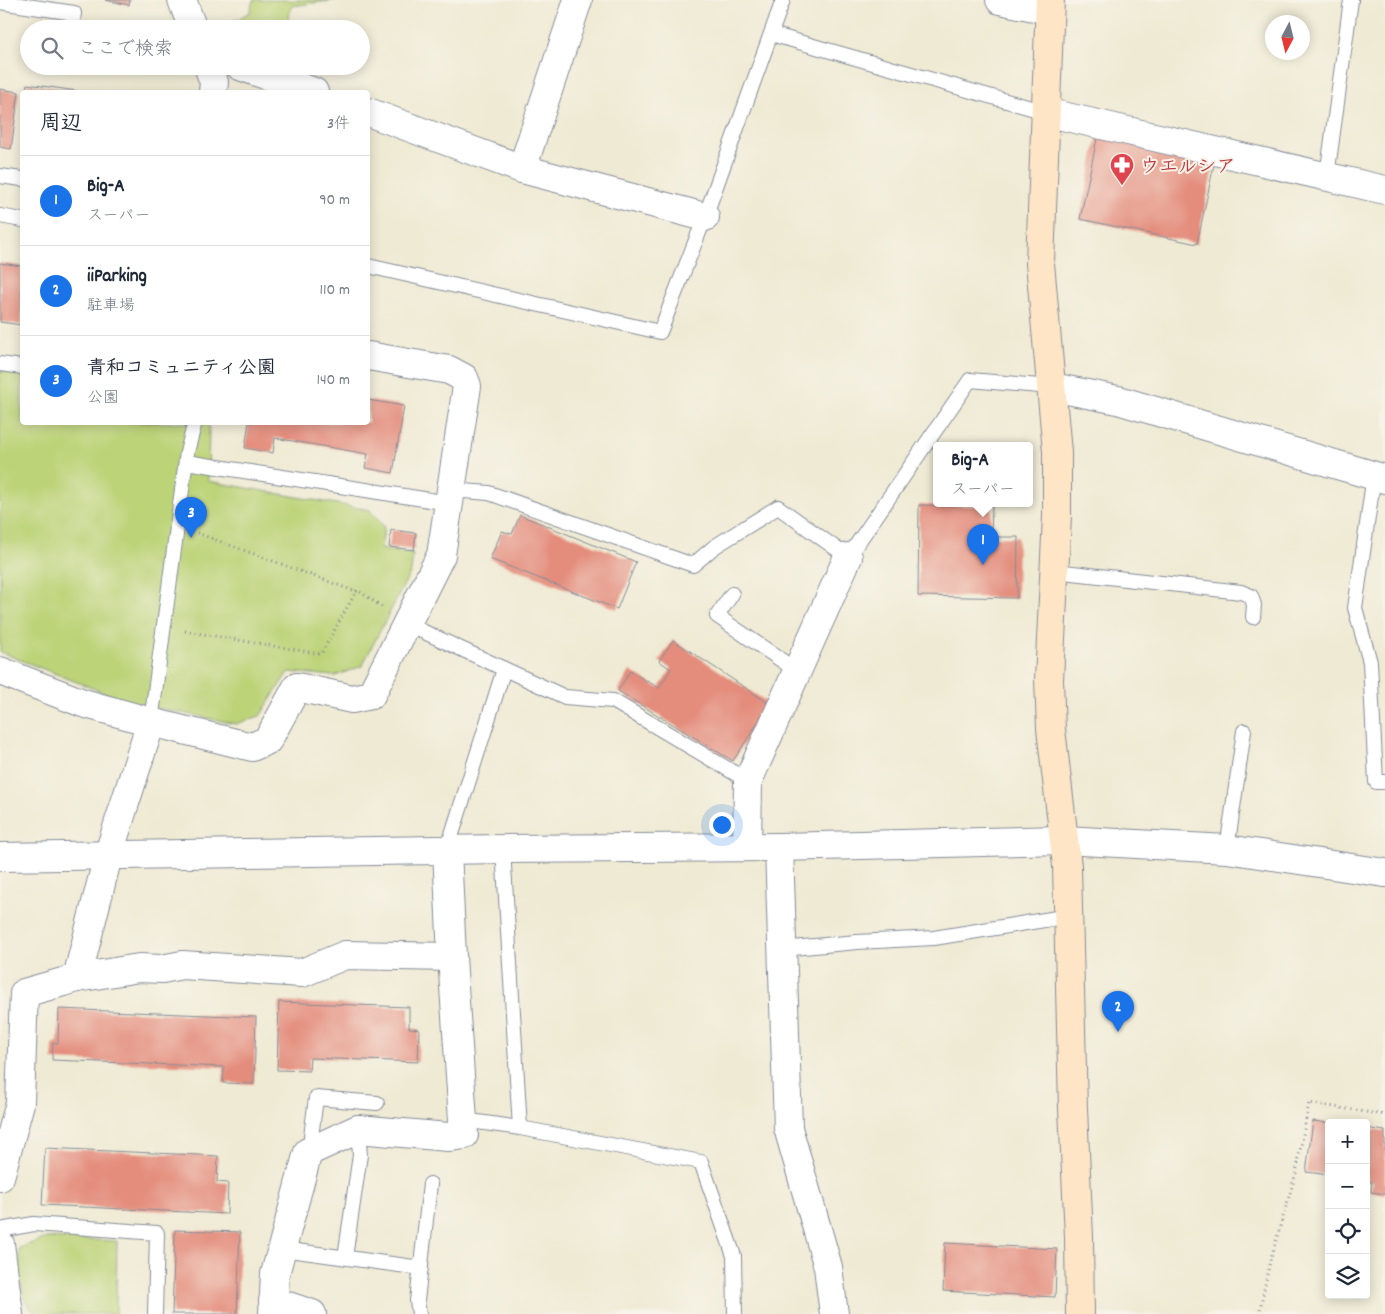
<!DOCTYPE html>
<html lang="ja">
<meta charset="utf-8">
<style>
:root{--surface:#fff;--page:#f6f6f7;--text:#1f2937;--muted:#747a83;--line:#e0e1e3;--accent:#1a73e8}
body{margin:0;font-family:Dekko,"Klee One",sans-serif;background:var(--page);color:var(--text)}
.controls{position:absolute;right:15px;bottom:15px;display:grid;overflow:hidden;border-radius:5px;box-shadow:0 2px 12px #0003}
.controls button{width:45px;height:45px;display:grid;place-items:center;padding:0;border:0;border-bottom:1px solid var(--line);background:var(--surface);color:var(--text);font:25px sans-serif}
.compass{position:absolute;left:1265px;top:15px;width:45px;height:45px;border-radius:50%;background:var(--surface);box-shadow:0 2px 12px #0003;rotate:187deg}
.you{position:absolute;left:721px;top:824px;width:18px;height:18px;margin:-12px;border:4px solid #fff;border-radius:50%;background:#1a73e8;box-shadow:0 0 0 8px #1a73e833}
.badge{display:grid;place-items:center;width:32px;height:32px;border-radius:50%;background:var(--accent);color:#fff;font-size:16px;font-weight:700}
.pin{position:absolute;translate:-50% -41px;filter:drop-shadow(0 1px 2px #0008)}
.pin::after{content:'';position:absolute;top:26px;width:18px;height:15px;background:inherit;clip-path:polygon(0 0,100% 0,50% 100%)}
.popup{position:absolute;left:933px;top:442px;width:100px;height:65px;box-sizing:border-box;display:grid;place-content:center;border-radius:5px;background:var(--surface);filter:drop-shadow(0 1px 4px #0005);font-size:16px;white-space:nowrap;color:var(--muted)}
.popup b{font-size:19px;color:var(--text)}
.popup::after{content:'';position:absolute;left:50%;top:100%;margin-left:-10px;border:10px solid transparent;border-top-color:var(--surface)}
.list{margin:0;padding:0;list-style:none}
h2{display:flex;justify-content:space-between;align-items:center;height:65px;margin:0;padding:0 20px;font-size:21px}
h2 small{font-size:16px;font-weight:400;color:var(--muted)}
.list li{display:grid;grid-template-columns:32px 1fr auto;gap:15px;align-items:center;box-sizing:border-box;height:90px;padding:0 20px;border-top:1px solid var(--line)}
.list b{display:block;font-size:19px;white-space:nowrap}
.list p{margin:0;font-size:16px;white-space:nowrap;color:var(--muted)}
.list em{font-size:16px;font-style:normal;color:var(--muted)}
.icon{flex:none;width:28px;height:28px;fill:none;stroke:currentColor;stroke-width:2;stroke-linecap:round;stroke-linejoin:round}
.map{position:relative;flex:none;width:1385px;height:1314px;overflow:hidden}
.search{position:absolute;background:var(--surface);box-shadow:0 2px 12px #0003;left:20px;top:20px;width:350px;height:55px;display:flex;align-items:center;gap:12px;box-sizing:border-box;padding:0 18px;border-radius:28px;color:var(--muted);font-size:19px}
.panel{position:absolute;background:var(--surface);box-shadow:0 2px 12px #0003;left:20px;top:90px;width:350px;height:335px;border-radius:5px}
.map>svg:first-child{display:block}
.green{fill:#bcd377;stroke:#6c816a}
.building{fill:#e48d7d}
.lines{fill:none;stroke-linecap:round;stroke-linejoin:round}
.lane-casing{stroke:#858c98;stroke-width:16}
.street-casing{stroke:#858c98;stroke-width:30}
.secondary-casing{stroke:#858c98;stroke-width:30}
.path{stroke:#858c98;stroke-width:3;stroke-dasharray:1 4;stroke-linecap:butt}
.lane{stroke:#fff;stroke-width:14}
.street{stroke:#fff;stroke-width:28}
.secondary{stroke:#fde5c5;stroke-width:28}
.labels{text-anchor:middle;stroke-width:4;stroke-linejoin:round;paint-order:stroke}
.health-label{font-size:19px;font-weight:bold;fill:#be3a42;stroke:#f7f3e8;text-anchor:start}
</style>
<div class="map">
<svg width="1385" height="1314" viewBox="0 0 1385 1314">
<rect width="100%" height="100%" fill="#f7f3e8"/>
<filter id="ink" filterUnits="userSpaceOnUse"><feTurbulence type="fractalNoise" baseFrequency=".02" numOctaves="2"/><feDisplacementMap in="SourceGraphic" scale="10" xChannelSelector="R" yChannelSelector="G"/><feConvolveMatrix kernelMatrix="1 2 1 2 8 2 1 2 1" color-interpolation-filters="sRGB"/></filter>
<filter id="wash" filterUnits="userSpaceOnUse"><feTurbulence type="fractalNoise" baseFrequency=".0096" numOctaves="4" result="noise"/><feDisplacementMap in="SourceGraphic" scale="20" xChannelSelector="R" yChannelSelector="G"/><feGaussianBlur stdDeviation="1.12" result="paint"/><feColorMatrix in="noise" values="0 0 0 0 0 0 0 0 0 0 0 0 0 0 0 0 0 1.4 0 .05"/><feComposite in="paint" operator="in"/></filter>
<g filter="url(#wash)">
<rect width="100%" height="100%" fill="#efead3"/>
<g class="green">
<polygon points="253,0 336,0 292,6 285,29 227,29 229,24 250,12"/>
<polygon points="0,370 22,374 22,422 209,423 208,481 370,510 384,527 381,549 413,554 411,571 362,666 335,676 288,672 260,716 236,724 128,702 0,652"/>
<path d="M46 1238 117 1241 116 1314H38C17 1304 20 1268 19 1248Z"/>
</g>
<g id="blocks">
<g class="building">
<polygon points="105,0 130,0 129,5"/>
<polygon points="27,84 78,91 78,92 25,92"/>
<polygon points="0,89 19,92 11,149 0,147"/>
<polygon points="1098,134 1215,160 1197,244 1080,219"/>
<polygon points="0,263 22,266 22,325 0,322"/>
<polygon points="368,400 404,406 393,473 365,468 368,454 275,438 273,453 245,448 249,422 368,422"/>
<polygon points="919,505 992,506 991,537 1018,537 1017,598 918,596"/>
<polygon points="520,515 636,562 617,609 490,559 502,531 512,534"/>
<polygon points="391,530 416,533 414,550 389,547"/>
<polygon points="673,640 770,704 733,761 618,691 630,671 659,688 671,669 659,661"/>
<polygon points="279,1002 409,1007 409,1028 419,1029 418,1062 310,1058 309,1071 277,1070"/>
<polygon points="59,1009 256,1017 254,1084 223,1083 224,1067 52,1060 53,1043 58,1043"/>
<polygon points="1313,1121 1329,1123 1329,1175 1306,1172"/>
<polygon points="1366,1128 1385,1131 1385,1194 1371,1192 1372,1182 1366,1181"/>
<polygon points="45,1148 218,1156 217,1182 228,1183 227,1214 42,1205"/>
<polygon points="175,1230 240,1232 237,1314 172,1314"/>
<polygon points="945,1243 1057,1249 1055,1297 943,1291"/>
</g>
</g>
</g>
<g filter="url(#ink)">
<use href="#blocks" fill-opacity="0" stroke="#858c98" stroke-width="1"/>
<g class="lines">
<defs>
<g id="lane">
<polyline points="0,2 74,13 72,29"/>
<polyline points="771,34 1045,112"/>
<polyline points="0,176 22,179"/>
<polyline points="1327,176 1351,0"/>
<polyline points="0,216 22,220"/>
<polyline points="368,266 660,332 705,217 783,0"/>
<polyline points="0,364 22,367"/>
<polyline points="186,462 449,503"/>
<polyline points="1374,475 1355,608 1370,662 1376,782 1385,782"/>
<polyline points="451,490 489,493 693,565 714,547 778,507 848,557 970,380 1052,387"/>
<polyline points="1055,571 1241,592 1251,596 1254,605 1253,617"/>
<polyline points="732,594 717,616 797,671"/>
<polyline points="407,624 565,697 613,701 748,781"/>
<polyline points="151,722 187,452 195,422"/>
<polyline points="503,849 520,1128"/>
<polyline points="1227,849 1244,731"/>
<polyline points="447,850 504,669"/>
<polyline points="782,949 857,942 934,938 1069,916"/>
<polyline points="463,1120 520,1128 701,1162 734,1256 735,1314"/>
<polyline points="315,1149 311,1137 316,1098 377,1103"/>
<polyline points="0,1230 34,1224 157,1233 155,1314"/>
<polyline points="282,1249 421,1268"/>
<polyline points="345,1257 360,1155 358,1129"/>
<polyline points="419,1314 417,1301 430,1184"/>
</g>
<g id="street">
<polyline points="182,0 193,29"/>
<polyline points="1000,0 1049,10"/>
<polyline points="208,66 214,82 213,92"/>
<polyline points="240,66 314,92"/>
<polyline points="368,112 522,169 705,217"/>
<polyline points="1045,112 1385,190"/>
<polyline points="522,169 578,0"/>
<polyline points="1052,387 1118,400 1385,479"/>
<polyline points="0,671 83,703 151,722 252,747 268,740 297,687 352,699 371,695 441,555 467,386 464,378 449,370 368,356"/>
<polyline points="747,847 748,781 848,557"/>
<polyline points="779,847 788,1128 828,1267 834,1314"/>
<polyline points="0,857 503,849 779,847 1064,840 1227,849 1385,873"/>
<polyline points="77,978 108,856 151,722"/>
<polyline points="0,1177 20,1103 24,993 77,978 139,968 162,969 182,965 302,973 345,955 452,957"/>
<polyline points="0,1244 9,1314"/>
<polyline points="273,1301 312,1314"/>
<polyline points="273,1314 275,1274 308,1152 358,1129 448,1137 464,1135 452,957 447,850"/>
</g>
<polyline id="secondary" points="1050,0 1040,263 1057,452 1057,516 1049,680 1051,729 1067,866 1073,1109 1079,1237 1080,1314"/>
</defs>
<use href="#lane" class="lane-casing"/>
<use href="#street" class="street-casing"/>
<use href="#secondary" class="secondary-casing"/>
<g class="path">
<polyline points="197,533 357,592"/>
<polyline points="185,631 321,654 357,590 384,608"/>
<polyline points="1259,1314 1270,1261 1296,1173 1309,1103 1385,1115"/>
</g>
<use href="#lane" class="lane"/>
<use href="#street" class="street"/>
<use href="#secondary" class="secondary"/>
</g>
</g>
<defs>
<symbol id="pharmacy-pin" viewBox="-11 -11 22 30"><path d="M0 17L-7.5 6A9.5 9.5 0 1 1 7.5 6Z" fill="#e0444e" stroke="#f7f3e8"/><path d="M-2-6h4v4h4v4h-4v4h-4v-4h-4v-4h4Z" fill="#fff"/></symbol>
</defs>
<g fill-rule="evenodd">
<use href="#pharmacy-pin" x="1108" y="151" width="28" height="38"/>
</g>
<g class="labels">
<g class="health-label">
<text x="1140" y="172">ウエルシア</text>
</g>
</g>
</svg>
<div class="controls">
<button>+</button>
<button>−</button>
<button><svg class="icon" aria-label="locate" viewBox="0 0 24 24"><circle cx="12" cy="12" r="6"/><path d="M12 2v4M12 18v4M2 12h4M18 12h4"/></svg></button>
<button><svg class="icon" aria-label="layers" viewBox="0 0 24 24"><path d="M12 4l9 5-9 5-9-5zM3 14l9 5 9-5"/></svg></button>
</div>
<svg class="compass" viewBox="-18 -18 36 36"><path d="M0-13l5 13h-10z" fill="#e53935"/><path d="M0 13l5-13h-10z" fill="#747a83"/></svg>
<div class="you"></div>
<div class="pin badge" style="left:983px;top:565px">1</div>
<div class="popup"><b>Big-A</b>スーパー</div>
<div class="pin badge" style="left:1118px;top:1032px">2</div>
<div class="pin badge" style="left:191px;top:538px">3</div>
<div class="search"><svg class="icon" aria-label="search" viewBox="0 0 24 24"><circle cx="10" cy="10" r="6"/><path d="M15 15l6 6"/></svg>ここで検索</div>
<section class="panel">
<h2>周辺<small>3件</small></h2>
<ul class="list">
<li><span class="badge">1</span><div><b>Big-A</b><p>スーパー</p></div><em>90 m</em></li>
<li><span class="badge">2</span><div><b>iiParking</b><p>駐車場</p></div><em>110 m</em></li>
<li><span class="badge">3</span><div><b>青和コミュニティ公園</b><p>公園</p></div><em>140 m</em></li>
</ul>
</section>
</div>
